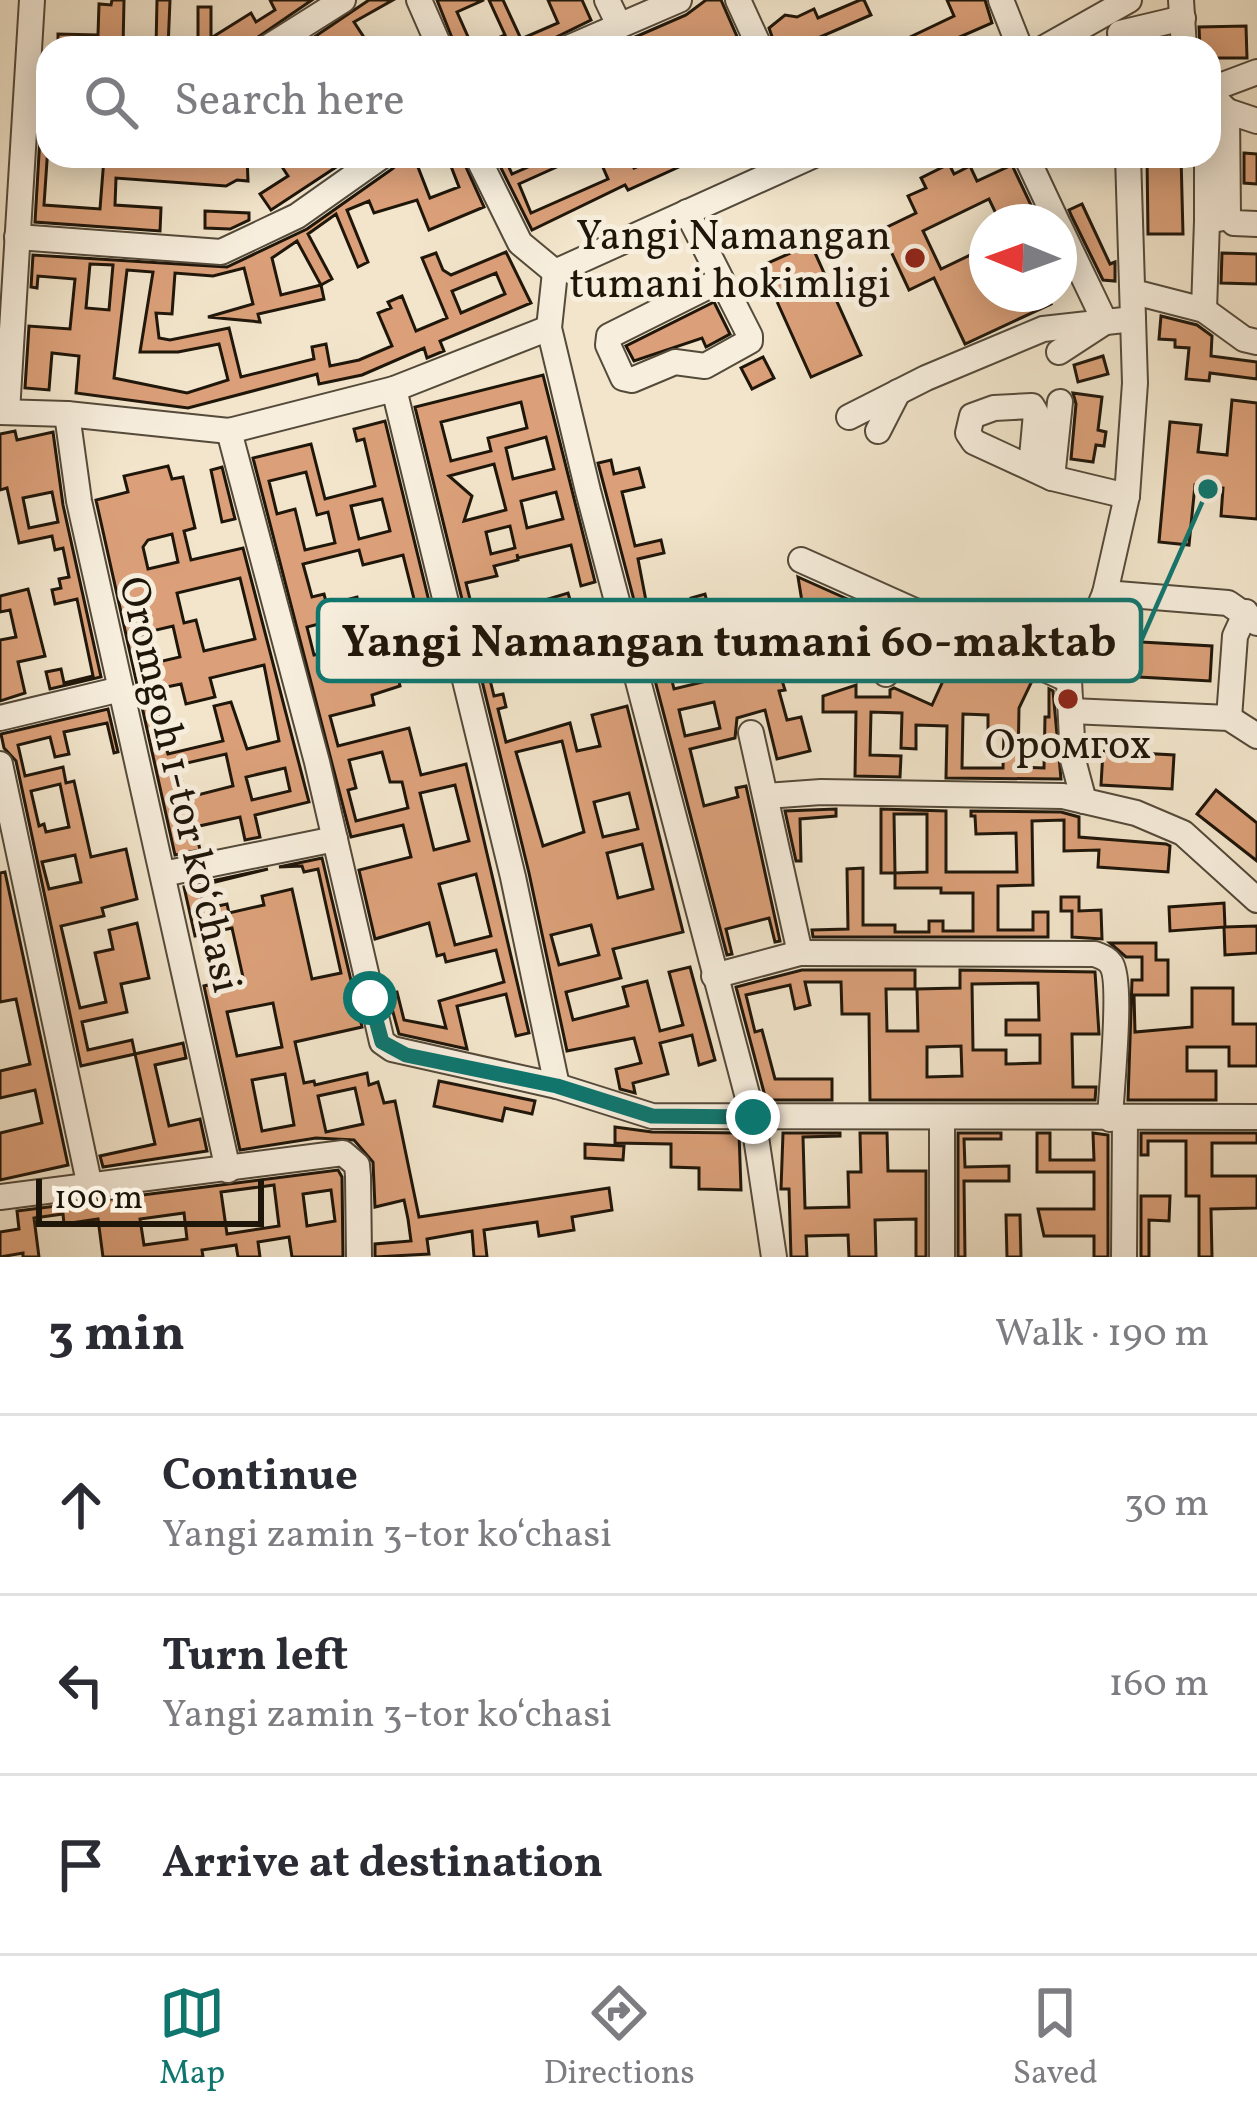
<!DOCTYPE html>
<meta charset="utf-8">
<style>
:root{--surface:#fff;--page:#f2f2f3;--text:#2b2b33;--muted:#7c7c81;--line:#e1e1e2;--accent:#0f766e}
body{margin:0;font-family:Vollkorn,serif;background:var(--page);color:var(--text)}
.compass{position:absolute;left:969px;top:204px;width:108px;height:108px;border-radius:50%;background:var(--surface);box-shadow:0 6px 30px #0003;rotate:271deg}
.scale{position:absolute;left:36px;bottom:30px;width:228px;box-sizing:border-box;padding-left:12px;border:6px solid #1f160a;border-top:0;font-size:33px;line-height:42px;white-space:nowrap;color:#1f160a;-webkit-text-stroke:9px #f7eedd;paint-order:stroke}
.stop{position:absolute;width:36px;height:36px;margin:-27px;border:9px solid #0f766e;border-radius:50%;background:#fff}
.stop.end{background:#0f766e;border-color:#fff;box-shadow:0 3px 12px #0008}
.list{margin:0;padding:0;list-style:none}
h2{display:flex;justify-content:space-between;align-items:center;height:156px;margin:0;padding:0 48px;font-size:51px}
h2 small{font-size:39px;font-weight:400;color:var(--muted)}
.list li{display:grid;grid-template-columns:78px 1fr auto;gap:36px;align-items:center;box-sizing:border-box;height:180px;padding:0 48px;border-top:3px solid var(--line)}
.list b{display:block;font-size:45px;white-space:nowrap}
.list p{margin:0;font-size:39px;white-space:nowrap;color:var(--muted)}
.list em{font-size:39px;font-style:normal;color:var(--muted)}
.icon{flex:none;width:66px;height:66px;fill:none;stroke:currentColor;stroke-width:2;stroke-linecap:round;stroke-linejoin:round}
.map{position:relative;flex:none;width:1257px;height:1257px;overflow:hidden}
.search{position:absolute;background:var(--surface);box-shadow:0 6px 30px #0003;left:36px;right:36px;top:36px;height:132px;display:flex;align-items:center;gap:30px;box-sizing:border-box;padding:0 42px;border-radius:36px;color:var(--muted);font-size:45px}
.sheet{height:696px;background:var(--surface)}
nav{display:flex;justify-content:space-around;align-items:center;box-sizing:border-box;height:168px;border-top:3px solid var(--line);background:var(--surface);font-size:33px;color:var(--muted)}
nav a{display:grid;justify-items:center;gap:6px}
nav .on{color:var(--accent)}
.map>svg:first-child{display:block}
.building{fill:#dba079;stroke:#1f160a;stroke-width:3;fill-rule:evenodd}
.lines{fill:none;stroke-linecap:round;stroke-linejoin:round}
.minor-casing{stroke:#544a3a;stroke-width:28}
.minor{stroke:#f7eedd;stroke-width:24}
.route{stroke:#0f766e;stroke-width:15}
.poi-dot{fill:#8f2418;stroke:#f7eedd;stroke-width:4.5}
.labels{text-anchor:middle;stroke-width:10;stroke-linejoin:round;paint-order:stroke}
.poi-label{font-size:42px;fill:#1f160a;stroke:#f7eedd;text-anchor:end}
.street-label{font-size:42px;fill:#1f160a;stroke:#f7eedd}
.leader{fill:none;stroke:#0f766e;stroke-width:4.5}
.callout-dot{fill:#0f766e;stroke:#f7eedd;stroke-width:4.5}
.callout{fill:#f7eedd;stroke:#0f766e;stroke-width:4.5}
.callout-label{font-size:45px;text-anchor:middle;font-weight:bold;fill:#1f160a}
</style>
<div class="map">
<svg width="1257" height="1257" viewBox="0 0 1257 1257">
<rect width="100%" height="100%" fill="#f2e5cb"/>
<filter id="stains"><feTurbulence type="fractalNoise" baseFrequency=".00167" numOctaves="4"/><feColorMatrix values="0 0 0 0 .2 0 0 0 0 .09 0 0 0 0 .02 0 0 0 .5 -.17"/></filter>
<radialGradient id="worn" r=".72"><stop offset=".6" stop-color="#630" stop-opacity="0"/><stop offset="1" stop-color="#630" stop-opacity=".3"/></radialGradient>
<g class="building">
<polygon points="112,0 124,0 123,48 58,48 58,34 98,35 99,4 111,5"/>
<polygon points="157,0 170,0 168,48 156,48"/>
<polygon points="270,0 312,0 242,48 194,48 198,46 198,7 211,7 211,38 251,13 256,22 275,10"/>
<polygon points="369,0 393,0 354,22 371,48 298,48"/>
<polygon points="437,0 484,0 457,12 473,48 456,48"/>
<polygon points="489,0 503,0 521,39 558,23 548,0 582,0 591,20 534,48 475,48 505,35"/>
<polygon points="706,0 721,0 742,48 682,48 679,40 662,48 610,48 686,15"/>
<polygon points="860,0 864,0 871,15 795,48 776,48 769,28 785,15 797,17 814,9 818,18"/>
<polygon points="947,0 985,0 992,23 955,39 957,43 947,48 887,48 954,16"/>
<polygon points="1246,26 1247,58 1209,58 1209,48 1200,48 1199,27"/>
<polygon points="44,69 48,69 48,146 44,205 100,209 104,158 118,159 118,156 247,156 248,181 237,180 226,186 116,178 115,205 161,208 160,231 35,222"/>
<polygon points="1244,153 1257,154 1257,184 1244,183"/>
<polygon points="275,156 305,156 312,166 327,156 353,156 271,210 260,194 288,176"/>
<path d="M399 156H445L418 167 430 198 459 187 447 156H461L484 207 429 230 417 200 374 213 369 201 347 210 368 262 358 267 336 214 308 234 332 279 321 285 324 299 258 314 260 322 208 317 253 304 244 268 213 276 175 273 172 314 156 313 159 338 170 340 229 328 241 377 314 359 312 347 326 344 330 366 359 360 392 346 378 313 391 308 388 302 402 296 416 331 447 318 422 258 436 253 443 270 451 275 506 252 531 303 440 341 444 351 427 358 424 348 362 375 319 384 317 374 188 408 76 393 79 356 52 353 49 390 25 388 29 326 70 329 75 279 38 276 37 288 31 287 33 255 227 267 307 229 392 169 401 161ZM297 241 321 285 281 295 272 258ZM90 264 113 265 109 310 86 308ZM127 270 153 272 140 352H178L219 344 228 380 187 393 114 378ZM496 273 505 294 461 313 452 291Z"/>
<polygon points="495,156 504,156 512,174 553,156 581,156 519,184 531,213 608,179 598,156 628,156 634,168 662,156 703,156 628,190 625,185 532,230"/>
<polygon points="1147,156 1181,156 1183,234 1148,234"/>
<polygon points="949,164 954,174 970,166 977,181 1012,165 1039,222 1000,222 989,199 923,231 941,269 987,247 987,294 1046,294 1051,304 965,344 934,278 909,290 881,230 916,213 908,196 926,188 921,178"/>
<polygon points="1082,204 1110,264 1115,262 1115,281 1103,280 1072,217 1069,210"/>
<polygon points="205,211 249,213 249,220 230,229 205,228"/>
<polygon points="811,244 861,355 811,377 761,266"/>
<polygon points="1222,253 1257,254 1257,284 1221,283"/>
<polygon points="714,302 730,334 706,347 702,338 634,361 626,346"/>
<polygon points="1161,316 1197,325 1212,336 1211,356 1257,362 1257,379 1210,373 1209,381 1186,379 1189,348 1175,347 1175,340 1159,339"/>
<polygon points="1103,356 1108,374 1078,382 1074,365"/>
<polygon points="763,357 774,378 752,389 741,368"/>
<path d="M543 375 595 582 581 586 571 545 518 558 517 554 518 560 494 566 497 576 466 583 494 696 503 694 506 707 498 709 506 742 570 723 577 751 600 746 592 715 627 706 683 932 613 949 621 978 566 992 573 1020 628 1006 623 987 647 981 660 1031 683 1025 669 972 690 967 715 1060 699 1065 692 1035 660 1043 668 1074 633 1083 635 1093 620 1089 616 1069 641 1063 634 1038 567 1051 529 873 415 407ZM521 402 527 428 488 438 491 451 451 461 441 422ZM546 437 554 469 513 479 506 448ZM494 464 506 510 464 521 472 496 449 476ZM556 492 563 519 527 528 521 501ZM510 526 515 548 491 554 486 532ZM562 741 584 832 543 846 516 752ZM629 793 638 829 603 837 594 802ZM642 844 653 889 618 898 607 853ZM591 925 599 955 559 965 551 935Z"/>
<polygon points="1073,393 1102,397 1098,430 1106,432 1104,446 1096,445 1093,462 1071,459 1076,404"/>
<polygon points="1232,400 1257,403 1257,519 1221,516 1223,488 1195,485 1189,545 1159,542 1170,422 1201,425 1198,452 1227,455"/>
<path d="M385 421 447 675 433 678 425 644 392 652 400 686 372 695 374 705 330 716 338 746 409 728 421 775 466 764 529 1033 516 1036 506 994 457 1006 467 1049 399 1034 388 994 397 992 404 1020 446 1028 439 1001 504 982 496 950 446 962 444 954 437 956 429 923 375 939 359 870 411 857 403 825 351 837 253 458 311 444 325 499 375 486 364 439 357 441 354 429ZM306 472 317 515 328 512 335 543 305 550 295 509 277 514 269 481ZM382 499 390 531 359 539 351 506ZM359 550 363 565 403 555 418 615 410 617 414 634 314 655 307 627 361 613 357 597 327 605 324 594 312 597 303 564ZM382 752 390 782H402L408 808 356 821 348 790 356 788 349 760ZM455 785 469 841 434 850 420 793ZM476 874 491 936 455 945 439 884Z"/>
<path d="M15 431 17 440 53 432 63 505 101 677 50 689 46 672 61 669 64 683 93 676 77 599 55 604 52 590 61 588 59 579 69 577 63 548 55 550 52 536 19 543 7 488 0 490V434ZM52 492 58 522 29 528 23 498Z"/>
<path d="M611 460 614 474 639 468 644 487 622 492 635 546 661 540 664 553 638 559 652 632 696 621 691 598 705 594 714 631 663 643 674 689 740 673 731 639 762 630 765 640 769 639 780 674 785 690 779 691 787 720 801 717 810 751 777 759 765 710 737 718 735 738 690 749 704 806 738 797 736 788 746 786 780 941 775 942 769 918 726 929 732 954 727 955 598 463ZM714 702 720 728 685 736 679 710Z"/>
<path d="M168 466 172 479 183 477 195 528 184 531 191 560 243 548 309 802 255 815 260 837 245 840 240 817 195 827 200 850 175 855 96 500 128 492 124 476ZM172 534 178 562 148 569 143 547 148 540ZM240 578 255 639 204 651 196 620 184 623 177 593ZM173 626 180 657 150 664 143 633ZM264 665 279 741 247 749 231 702 214 706 223 741 168 754 152 690 181 684 186 704 215 697 210 678ZM226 754 233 786 186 798 178 765ZM285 768 290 791 252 800 246 777Z"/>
<polygon points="222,467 235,519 222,522 211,470"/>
<polygon points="798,577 892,619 874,660 856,653 858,613 804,614"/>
<polygon points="28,589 45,656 18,662 25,693 0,701 0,640 16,637 10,610 0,612 0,596"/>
<polygon points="568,593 577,623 603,616 615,662 546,681 528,605"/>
<path d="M922 632 1032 681 1019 708 1018 767 1044 768 1045 717H1049V689L1053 691 1061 779 946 778 947 726 916 725V749L901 748 902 713 871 712 870 755 901 756 900 777 855 776 856 712H823V696L856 685V697H890V690L894 688 932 705 953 659 918 643ZM963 714 988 715V733H1004L1003 768H962Z"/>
<polygon points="1105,640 1212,646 1210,681 1103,675"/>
<path d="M108 709 118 752 114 753 107 723 64 732 69 754 55 757 50 737 18 745 25 776 63 767 66 783 74 781 91 857 126 849 137 899 102 908 104 916 61 926 80 1008 106 1002 95 953 113 949 109 930 137 923 149 978 121 984 127 1012 82 1022 88 1050 132 1040 135 1054 81 1066 16 761 4 748 1 734ZM60 784 69 827 46 832 44 824 39 826 31 791ZM75 855 81 882 49 889 42 862Z"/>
<polygon points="1103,751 1174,755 1172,789 1101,785"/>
<polygon points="1216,790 1257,823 1257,861 1197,814"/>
<polygon points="836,809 836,816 800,819 801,861 796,861 785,811"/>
<path d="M881 809 946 811V872H1017L1016 833 976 834 975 816H971V811L1061 812 1079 817V837L1166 844 1170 846 1168 872 1098 867 1099 850 1064 851V820L1032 821 1033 885 998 886V930H1033V912H1048V937H813L812 930 848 929 847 869 863 868V925H895V932H929V921H943V931H973V893H941V888H895V873H881ZM894 814H927V872L895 873Z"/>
<path d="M322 858 362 1027 295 1042 304 1083 314 1081 315 1085 367 1073 369 1085 378 1082 384 1103 395 1101 419 1217 609 1188 612 1210 572 1217 574 1230 539 1236 537 1222 484 1230 487 1257H474L472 1231 427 1239 429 1254 375 1257V1244L411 1241 408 1219 404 1200 375 1207 373 1162 354 1140 316 1138 240 1150 204 986 243 977 232 928 195 936 184 887 268 869 199 886 204 909 227 904 229 913 264 905 262 896 292 889 312 979 341 973 318 869 304 872 302 866 279 867ZM273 1003 282 1047 237 1056 227 1012ZM285 1074 294 1125 262 1131 252 1080ZM355 1088 363 1124 326 1132 318 1096Z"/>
<polygon points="5,872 68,1165 0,1180 0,1133 42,1123 35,1090 0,1098 0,1071 30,1064 16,999 0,1002 0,873"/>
<polygon points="1061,897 1079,897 1079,911 1101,910 1102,939 1072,937 1072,911 1061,911"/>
<polygon points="1224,903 1225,927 1257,926 1257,953 1225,955 1224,927 1170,931 1169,907"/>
<polygon points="1110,943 1156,943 1156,960 1168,960 1168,995 1134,995 1135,1032 1192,1027 1192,988 1233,988 1233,1024 1257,1024 1257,1066 1229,1066 1229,1047 1187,1047 1187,1071 1216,1071 1216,1100 1128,1100 1132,980 1142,980 1142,957 1126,957"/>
<path d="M802 970H915V989H886L887 1031H918L917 989 960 988V970L1095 972 1099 1034H1072L1073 1087H1096L1095 1100H870L869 1014H842L841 982H805L810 1005 795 1009 790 985 746 995 755 1032 762 1030 775 1079H832V1100H766L736 987ZM1038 983 1039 1020H1006V1035H1040V1063L1006 1064V1050H973L972 984ZM961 1046 962 1076 927 1077V1047Z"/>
<polygon points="183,1043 186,1058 155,1065 169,1126 200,1119 207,1151 103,1167 100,1156 155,1144 135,1054"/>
<polygon points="439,1081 535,1101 532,1114 505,1108 502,1121 434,1106"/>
<polygon points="615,1127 652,1132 739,1133 741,1190 699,1189 699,1168 671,1167 671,1144 615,1143"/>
<polygon points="783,1133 840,1133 840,1136 803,1137 805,1208 849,1207 848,1172 861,1172 860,1133 887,1133 888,1171 926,1171 926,1257 916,1257 916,1219 875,1220 876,1257 849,1257 848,1235 806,1236 807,1257 791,1257 789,1189 781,1189"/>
<polygon points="958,1133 1001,1133 1001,1139 964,1139 965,1167 1009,1166 1009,1181 964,1181 965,1257 958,1257"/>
<polygon points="1037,1133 1050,1133 1050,1160 1094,1160 1093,1133 1108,1135 1108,1257 1094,1257 1094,1236 1044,1236 1038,1209 1094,1209 1094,1172 1037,1172"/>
<polygon points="1141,1133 1257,1133 1257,1143 1212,1143 1212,1176 1257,1176 1257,1208 1211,1209 1212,1257 1199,1257 1199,1196 1186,1196 1186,1141 1148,1141 1148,1155 1141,1155"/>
<polygon points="585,1144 624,1146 623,1160 585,1158"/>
<path d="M338 1170 342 1177 343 1257H292L289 1237 258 1242 260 1257H238L236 1245 202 1250 203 1257H103L98 1219 64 1224 63 1214 34 1218 39 1257H23V1253L0 1257V1232L19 1229 17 1211ZM274 1185 279 1226 227 1234 221 1192ZM331 1190 335 1221 307 1226 303 1194ZM184 1213 187 1239 144 1245 140 1219Z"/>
<polygon points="1141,1196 1170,1196 1169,1221 1149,1220 1149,1257 1141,1257"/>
<polygon points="1006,1215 1020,1215 1021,1257 1007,1257"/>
</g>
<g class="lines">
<defs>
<g id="minor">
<polyline points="419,0 440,48"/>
<polyline points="607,0 619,25"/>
<polyline points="738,0 760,48"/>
<polyline points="1001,0 1020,48"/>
<polyline points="1181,0 1184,48"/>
<polyline points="1120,33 1183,18"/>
<polyline points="267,48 343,0"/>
<polyline points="568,48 679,0"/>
<polyline points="1044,48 1129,0"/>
<polyline points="1209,90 1257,72"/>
<polyline points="1209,93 1227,111 1228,217 1234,223 1257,224"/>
<polyline points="1227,111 1257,121"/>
<polyline points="477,156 520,243 555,272"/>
<polyline points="1026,156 1057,222"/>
<polyline points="1207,156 1207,221"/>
<polyline points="687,212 750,336 750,341 705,366 675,362 632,380 623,378 608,345 609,336 721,280"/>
<polyline points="1059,226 1105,322 1059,352"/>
<polyline points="17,237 221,252 297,216 382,156"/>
<polyline points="1134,292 1204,310 1244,339 1257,342"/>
<polyline points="1204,310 1207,221 1228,217"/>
<polyline points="394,389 513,877 557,1086"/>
<polyline points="0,412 67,414 229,431 394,389 549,328"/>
<polyline points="7,412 32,0"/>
<polyline points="67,414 79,501 228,1170"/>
<polyline points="849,417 926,378 1043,329 1133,319"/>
<polyline points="229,431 317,762 382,1042 392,1049 557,1086 652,1116 1257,1117"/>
<polyline points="878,431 898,392"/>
<polyline points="1031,468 1036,413 1032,406 994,408 972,416 968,433 974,442 1052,478 1127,496"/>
<polyline points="1052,478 1060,402"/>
<polyline points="801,560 1069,680"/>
<polyline points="1105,593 1228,603 1257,623"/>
<polyline points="886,674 914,611"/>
<polyline points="1071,711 1229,718 1257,736"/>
<polyline points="0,718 121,689"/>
<polyline points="1229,718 1235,636 1246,612"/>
<polyline points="0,764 90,1187"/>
<polyline points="766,796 821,792 1063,796 1136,813 1183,833 1257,900"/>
<polyline points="1084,801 1073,760 1069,680 1105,593 1127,496 1135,383 1128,156"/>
<polyline points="163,874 335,839"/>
<path d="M800 953 1095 954C1102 957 1107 958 1111 964 1123 981 1111 1092 1110 1119"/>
<polyline points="714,976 800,953 751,733"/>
<polyline points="0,1197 343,1153 357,1165 358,1176 359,1257"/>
<polyline points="774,1257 753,1117 588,491 549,328 555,272 812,156"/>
<polyline points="942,1257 942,1117"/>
<polyline points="1124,1257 1125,1119"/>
</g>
</defs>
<use href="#minor" class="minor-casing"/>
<use href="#minor" class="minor"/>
</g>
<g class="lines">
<polyline class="route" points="370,998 382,1042 406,1055 557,1086 652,1116 753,1117"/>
</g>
<g class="poi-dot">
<circle cx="915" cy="258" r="12"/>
<circle cx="1068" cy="699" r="12"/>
</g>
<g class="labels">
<g class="poi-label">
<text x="891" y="249">Yangi Namangan<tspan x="891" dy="48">tumani hokimligi</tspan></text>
<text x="1068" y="758" text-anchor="middle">Оромгох</text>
</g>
<g class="street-label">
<text transform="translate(182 784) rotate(77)" y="15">Oromgoh 1-tor koʻchasi</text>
</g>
</g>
<path class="leader" d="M1208 489L1141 641"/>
<circle class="callout-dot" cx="1208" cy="489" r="12"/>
<rect class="callout" x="318" y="600" width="823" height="81" rx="12"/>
<g class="callout-label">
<text x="729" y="656">Yangi Namangan tumani 60-maktab</text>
</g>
<rect width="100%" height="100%" filter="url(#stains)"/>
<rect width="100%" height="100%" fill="url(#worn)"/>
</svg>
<svg class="compass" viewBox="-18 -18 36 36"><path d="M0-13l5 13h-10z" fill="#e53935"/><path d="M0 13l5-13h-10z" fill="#7c7c81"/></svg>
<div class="scale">100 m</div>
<div class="stop" style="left:370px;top:998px"></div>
<div class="stop end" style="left:753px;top:1117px"></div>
<div class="search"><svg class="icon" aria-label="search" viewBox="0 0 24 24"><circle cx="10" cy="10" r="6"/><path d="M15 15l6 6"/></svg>Search here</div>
</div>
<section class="sheet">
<h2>3 min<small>Walk · 190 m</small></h2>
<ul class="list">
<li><svg class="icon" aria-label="ahead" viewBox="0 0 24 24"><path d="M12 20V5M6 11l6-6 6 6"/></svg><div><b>Continue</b><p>Yangi zamin 3-tor koʻchasi</p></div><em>30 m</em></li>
<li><svg class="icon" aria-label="left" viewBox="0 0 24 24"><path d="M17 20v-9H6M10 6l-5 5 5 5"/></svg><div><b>Turn left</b><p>Yangi zamin 3-tor koʻchasi</p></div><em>160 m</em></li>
<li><svg class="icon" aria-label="arrive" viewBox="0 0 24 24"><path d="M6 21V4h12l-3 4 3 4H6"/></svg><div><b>Arrive at destination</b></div></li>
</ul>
</section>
<nav>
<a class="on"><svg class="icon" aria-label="map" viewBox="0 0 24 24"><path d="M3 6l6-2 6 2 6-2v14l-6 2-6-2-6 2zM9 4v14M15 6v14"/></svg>Map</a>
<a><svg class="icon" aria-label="directions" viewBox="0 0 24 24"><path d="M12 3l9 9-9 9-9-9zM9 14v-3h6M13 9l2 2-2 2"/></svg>Directions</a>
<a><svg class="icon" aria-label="saved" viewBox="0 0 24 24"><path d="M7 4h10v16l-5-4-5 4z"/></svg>Saved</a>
</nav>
